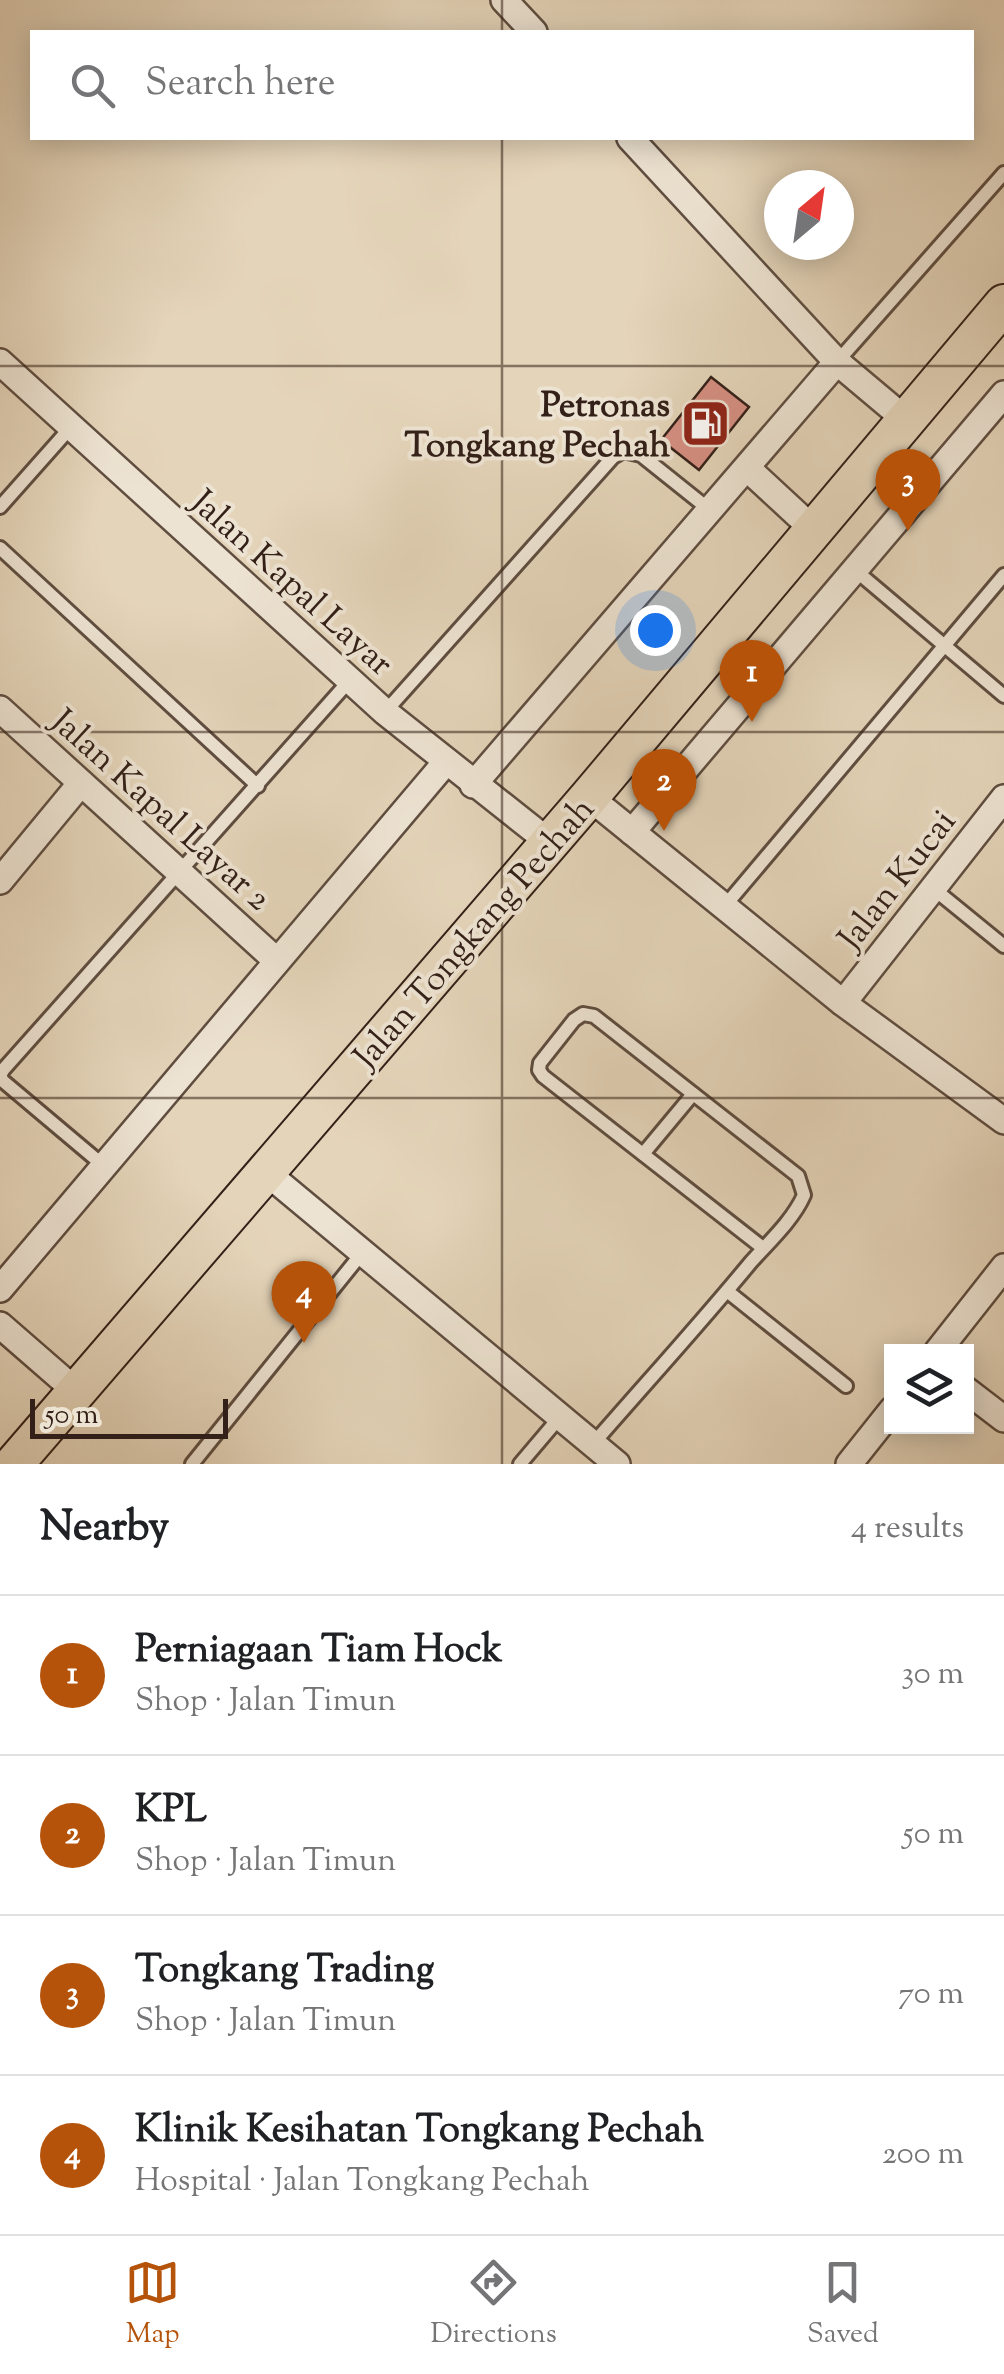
<!DOCTYPE html>
<meta charset="utf-8">
<style>
:root{--surface:#fff;--page:#f6f6f6;--text:#202124;--muted:#757577;--line:#e0e0e0;--accent:#b45309}
body{margin:0;font-family:"Sorts Mill Goudy",serif;background:var(--page);color:var(--text)}
.controls{position:absolute;right:30px;bottom:30px;display:grid;overflow:hidden;border-radius:0px;box-shadow:0 5px 25px #0003}
.controls button{width:90px;height:90px;display:grid;place-items:center;padding:0;border:0;border-bottom:2px solid var(--line);background:var(--surface);color:var(--text);font:50px sans-serif}
.compass{position:absolute;left:764px;top:170px;width:90px;height:90px;border-radius:50%;background:var(--surface);box-shadow:0 5px 25px #0003;rotate:29deg}
.scale{position:absolute;left:30px;bottom:25px;width:198px;box-sizing:border-box;padding-left:10px;border:5px solid #332018;border-top:0;font-size:28px;line-height:35px;white-space:nowrap;color:#332018;-webkit-text-stroke:8px #ede3d2;paint-order:stroke}
.you{position:absolute;left:655px;top:630px;width:35px;height:35px;margin:-25px;border:8px solid #fff;border-radius:50%;background:#1a73e8;box-shadow:0 0 0 15px #1a73e833}
.badge{display:grid;place-items:center;width:65px;height:65px;border-radius:50%;background:var(--accent);color:#fff;font-size:32px;font-weight:700}
.pin{position:absolute;translate:-50% -82px;filter:drop-shadow(0 2px 5px #0008)}
.pin::after{content:'';position:absolute;top:52px;width:35px;height:30px;background:inherit;clip-path:polygon(0 0,100% 0,50% 100%)}
.list{margin:0;padding:0;list-style:none}
h2{display:flex;justify-content:space-between;align-items:center;height:130px;margin:0;padding:0 40px;font-size:42px}
h2 small{font-size:32px;font-weight:400;color:var(--muted)}
.list li{display:grid;grid-template-columns:65px 1fr auto;gap:30px;align-items:center;box-sizing:border-box;height:160px;padding:0 40px;border-top:2px solid var(--line)}
.list b{display:block;font-size:38px;white-space:nowrap}
.list p{margin:0;font-size:32px;white-space:nowrap;color:var(--muted)}
.list em{font-size:32px;font-style:normal;color:var(--muted)}
.icon{flex:none;width:55px;height:55px;fill:none;stroke:currentColor;stroke-width:2;stroke-linecap:round;stroke-linejoin:round}
.map{position:relative;flex:none;width:1004px;height:1464px;overflow:hidden}
.search{position:absolute;background:var(--surface);box-shadow:0 5px 25px #0003;left:30px;right:30px;top:30px;height:110px;display:flex;align-items:center;gap:25px;box-sizing:border-box;padding:0 35px;border-radius:0px;color:var(--muted);font-size:38px}
.sheet{height:770px;background:var(--surface)}
nav{display:flex;justify-content:space-around;align-items:center;box-sizing:border-box;height:140px;border-top:2px solid var(--line);background:var(--surface);font-size:28px;color:var(--muted)}
nav a{display:grid;justify-items:center;gap:5px}
nav .on{color:var(--accent)}
.map>svg:first-child{display:block}
.building{fill:#d68f82;stroke:#332018;stroke-width:2.5}
.lines{fill:none;stroke-linecap:round;stroke-linejoin:round}
.service-casing{stroke:#5f4d40;stroke-width:18}
.minor-casing{stroke:#5f4d40;stroke-width:30}
.primary-casing{stroke:#332018;stroke-width:42}
.service{stroke:#ede3d2;stroke-width:12}
.minor{stroke:#ede3d2;stroke-width:25}
.primary{stroke:#e4d4b9;stroke-width:38}
.grid{fill:none;stroke:#332018;stroke-width:2.5;stroke-opacity:0.55}
.labels{text-anchor:middle;stroke-width:8;stroke-linejoin:round;paint-order:stroke}
.poi-label{font-size:35px;font-weight:bold;fill:#332018;stroke:#ede3d2;text-anchor:end}
.street-label{font-size:35px;fill:#332018;stroke:#ede3d2}
</style>
<div class="map">
<svg width="1004" height="1464" viewBox="0 0 1004 1464">
<rect width="100%" height="100%" fill="#e4d4b9"/>
<filter id="stains"><feTurbulence type="fractalNoise" baseFrequency=".002" numOctaves="4"/><feColorMatrix values="0 0 0 0 .2 0 0 0 0 .09 0 0 0 0 .02 0 0 0 .5 -.17"/></filter>
<radialGradient id="worn" r=".72"><stop offset=".6" stop-color="#630" stop-opacity="0"/><stop offset="1" stop-color="#630" stop-opacity=".3"/></radialGradient>
<polygon class="building" points="711,377 749,407 699,470 661,440"/>
<g class="lines">
<defs>
<g id="service">
<polyline points="837,362 1004,173"/>
<polyline points="0,507 71,427"/>
<polyline points="0,548 258,786"/>
<polyline points="855,570 1004,696"/>
<polyline points="385,712 613,457 623,451 641,455 711,511"/>
<polyline points="934,889 1004,946"/>
<polyline points="724,907 1004,575"/>
<polyline points="643,1154 693,1094"/>
<polyline points="104,1166 3,1081 0,1076 3,1070 350,680"/>
<polyline points="727,1291 846,1386"/>
<path d="M593 1444C646 1383 700 1324 751 1262 769 1242 793 1220 804 1195L798 1176 594 1016 583 1014 574 1020 540 1063 539 1070 543 1076 763 1248"/>
<polyline points="192,1464 362,1253"/>
<polyline points="520,1464 559,1418"/>
</g>
<g id="minor">
<polyline points="504,0 534,32"/>
<polyline points="630,138 837,362 906,420"/>
<polyline points="0,362 385,712 549,842"/>
<polyline points="747,468 814,530"/>
<polyline points="0,709 277,961"/>
<polyline points="473,785 837,362"/>
<polyline points="589,797 843,1003 1004,1121"/>
<polyline points="632,832 1004,394"/>
<polyline points="0,881 81,783"/>
<polyline points="843,1003 1004,798"/>
<polyline points="267,1173 617,1464"/>
<polyline points="0,1289 446,762"/>
<polyline points="0,1325 77,1392"/>
<polyline points="937,1352 1004,1267"/>
<polyline points="966,1390 1004,1419"/>
<polyline points="849,1464 892,1410"/>
</g>
<polyline id="primary" points="14,1464 589,797 1004,304"/>
</defs>
<use href="#service" class="service-casing"/>
<use href="#minor" class="minor-casing"/>
<use href="#primary" class="primary-casing"/>
<use href="#service" class="service"/>
<use href="#minor" class="minor"/>
<use href="#primary" class="primary"/>
</g>
<path class="grid" d="M502 0V32M502 138V1464M0 366H1004M0 732H1004M0 1098H1004"/>
<defs>
<symbol id="fuel-square" viewBox="-11 -11 22 22"><rect x="-9" y="-9" width="18" height="18" rx="4" fill="#8f2418" stroke="#ede3d2"/><path d="M-5.5-6h7V0h2V4h1.3V-2.5L3-4.5l.8-.8L6-3V5H2.5V1h-1V6h-7ZM-4.2-4.7v3.2H.2V-4.7Z" fill="#fff"/></symbol>
</defs>
<g fill-rule="evenodd">
<use href="#fuel-square" x="678" y="396" width="55" height="55"/>
</g>
<g class="labels">
<g class="poi-label">
<text x="670" y="416">Petronas<tspan x="670" dy="40">Tongkang Pechah</tspan></text>
</g>
<g class="street-label">
<text transform="translate(293 582) rotate(42)" y="12">Jalan Kapal Layar</text>
<text transform="translate(162 809) rotate(42)" y="12">Jalan Kapal Layar 2</text>
<text transform="translate(896 879) rotate(-52)" y="12">Jalan Kucai</text>
<text transform="translate(473 932) rotate(-49)" y="12">Jalan Tongkang Pechah</text>
</g>
</g>
<rect width="100%" height="100%" filter="url(#stains)"/>
<rect width="100%" height="100%" fill="url(#worn)"/>
</svg>
<div class="controls">
<button><svg class="icon" aria-label="layers" viewBox="0 0 24 24"><path d="M12 4l9 5-9 5-9-5zM3 14l9 5 9-5"/></svg></button>
</div>
<svg class="compass" viewBox="-18 -18 36 36"><path d="M0-13l5 13h-10z" fill="#e53935"/><path d="M0 13l5-13h-10z" fill="#757577"/></svg>
<div class="scale">50 m</div>
<div class="you"></div>
<div class="pin badge" style="left:752px;top:722px">1</div>
<div class="pin badge" style="left:664px;top:831px">2</div>
<div class="pin badge" style="left:908px;top:531px">3</div>
<div class="pin badge" style="left:304px;top:1343px">4</div>
<div class="search"><svg class="icon" aria-label="search" viewBox="0 0 24 24"><circle cx="10" cy="10" r="6"/><path d="M15 15l6 6"/></svg>Search here</div>
</div>
<section class="sheet">
<h2>Nearby<small>4 results</small></h2>
<ul class="list">
<li><span class="badge">1</span><div><b>Perniagaan Tiam Hock</b><p>Shop · Jalan Timun</p></div><em>30 m</em></li>
<li><span class="badge">2</span><div><b>KPL</b><p>Shop · Jalan Timun</p></div><em>50 m</em></li>
<li><span class="badge">3</span><div><b>Tongkang Trading</b><p>Shop · Jalan Timun</p></div><em>70 m</em></li>
<li><span class="badge">4</span><div><b>Klinik Kesihatan Tongkang Pechah</b><p>Hospital · Jalan Tongkang Pechah</p></div><em>200 m</em></li>
</ul>
</section>
<nav>
<a class="on"><svg class="icon" aria-label="map" viewBox="0 0 24 24"><path d="M3 6l6-2 6 2 6-2v14l-6 2-6-2-6 2zM9 4v14M15 6v14"/></svg>Map</a>
<a><svg class="icon" aria-label="directions" viewBox="0 0 24 24"><path d="M12 3l9 9-9 9-9-9zM9 14v-3h6M13 9l2 2-2 2"/></svg>Directions</a>
<a><svg class="icon" aria-label="saved" viewBox="0 0 24 24"><path d="M7 4h10v16l-5-4-5 4z"/></svg>Saved</a>
</nav>
